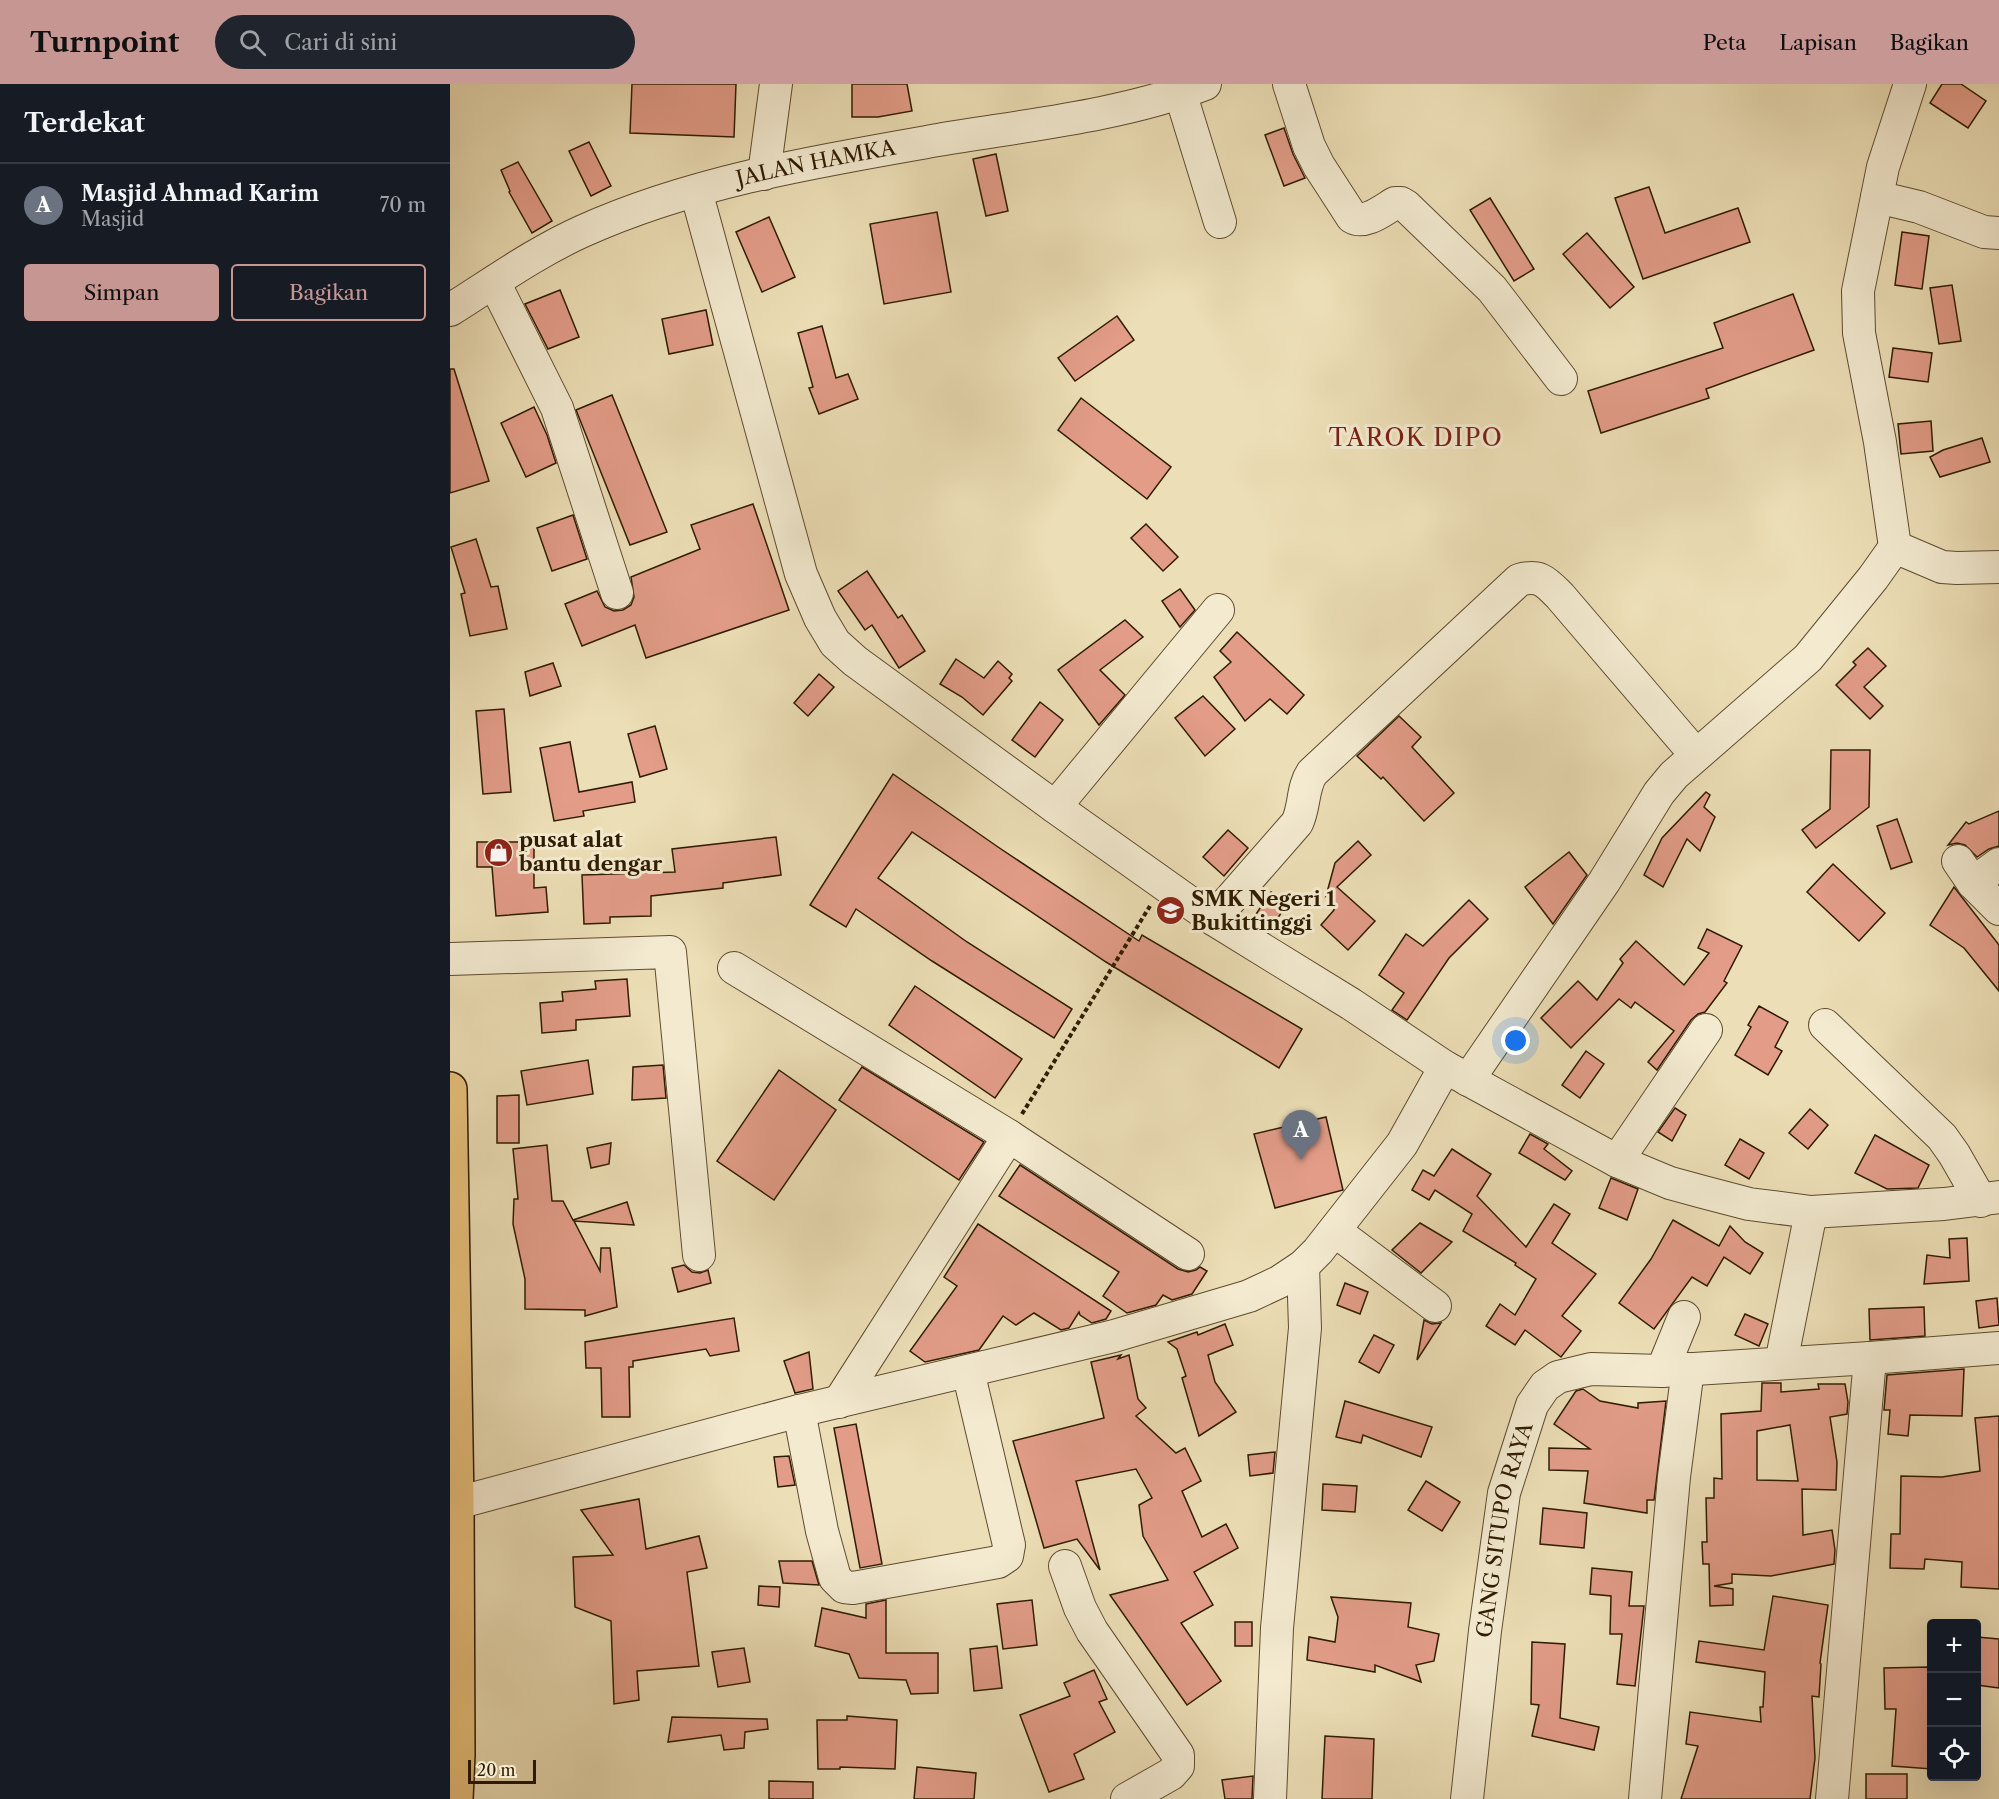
<!DOCTYPE html>
<html lang="id">
<meta charset="utf-8">
<style>
:root{--surface:#171b24;--page:#20242c;--text:#f1f3f6;--muted:#9ea1a6;--line:#363941;--accent:#c59692}
body{margin:0;font-family:"Libre Caslon Text",serif;background:var(--page);color:var(--text)}
.controls{position:absolute;right:18px;bottom:18px;display:grid;overflow:hidden;border-radius:6px;box-shadow:0 6px 24px #0002}
.controls button{width:54px;height:54px;display:grid;place-items:center;padding:0;border:0;border-bottom:2px solid var(--line);background:var(--surface);color:var(--text);font:30px sans-serif}
.scale{position:absolute;left:18px;bottom:15px;width:68px;box-sizing:border-box;padding-left:6px;border:3px solid #2f1c00;border-top:0;font-size:16px;line-height:21px;white-space:nowrap;color:#2f1c00;-webkit-text-stroke:4px #f3ead0;paint-order:stroke}
.you{position:absolute;left:1066px;top:957px;width:21px;height:21px;margin:-15px;border:4px solid #fff;border-radius:50%;background:#1a73e8;box-shadow:0 0 0 9px #1a73e833}
.badge{display:grid;place-items:center;width:39px;height:39px;border-radius:50%;background:var(--accent);color:#fff;font-size:20px;font-weight:700}
.pin{position:absolute;translate:-50% -50px;filter:drop-shadow(0 2px 3px #0008)}
.pin::after{content:'';position:absolute;top:32px;width:21px;height:18px;background:inherit;clip-path:polygon(0 0,100% 0,50% 100%)}
.list{margin:0;padding:0;list-style:none}
h2{display:flex;justify-content:space-between;align-items:center;height:78px;margin:0;padding:0 24px;font-size:26px}
h2 small{font-size:20px;font-weight:400;color:var(--muted)}
.list li{display:grid;grid-template-columns:39px 1fr auto;gap:18px;align-items:center;box-sizing:border-box;height:84px;padding:0 24px;border-top:2px solid var(--line)}
.list b{display:block;font-size:22px;white-space:nowrap}
.list p{margin:0;font-size:20px;white-space:nowrap;color:var(--muted)}
.list em{font-size:20px;font-style:normal;color:var(--muted)}
.actions{display:flex;gap:12px;padding:18px 24px}
.actions a{flex:1;padding:14px 0;border:2px solid var(--accent);border-radius:6px;text-align:center;font-size:21px;color:var(--accent)}
.actions .main{background:var(--accent);color:#111}
.icon{flex:none;width:33px;height:33px;fill:none;stroke:currentColor;stroke-width:2;stroke-linecap:round;stroke-linejoin:round}
.map{position:relative;flex:none;width:1549px;height:1715px;overflow:hidden}
header{display:flex;align-items:center;gap:36px;box-sizing:border-box;height:84px;padding:0 30px;background:var(--accent);color:#111}
header strong{font-size:28px}
nav{display:flex;gap:33px;margin-inline-start:auto;font-size:21px}
.search{width:420px;height:54px;background:var(--page);display:flex;align-items:center;gap:15px;box-sizing:border-box;padding:0 21px;border-radius:33px;color:var(--muted);font-size:22px}
main{display:flex}
aside{flex:1;background:var(--surface)}
.map>svg:first-child{display:block}
.building{fill:#e29c88;stroke:#2f1c00;stroke-width:1.5;fill-rule:evenodd}
.lines{fill:none;stroke-linecap:round;stroke-linejoin:round}
.minor-casing{stroke:#5e4c2e;stroke-width:34}
.highway-casing{stroke:#2f1c00;stroke-width:36}
.path{stroke:#2f1c00;stroke-width:4;stroke-dasharray:4.5 3;stroke-linecap:butt}
.minor{stroke:#f3ead0;stroke-width:32}
.highway{stroke:#e6bf7b;stroke-width:33}
.labels{text-anchor:middle;stroke-width:6;stroke-linejoin:round;paint-order:stroke}
.street-label{font-size:21px;fill:#2f1c00;stroke:#f3ead0}
.poi-label{font-size:21px;font-weight:bold;fill:#2f1c00;stroke:#f3ead0;text-anchor:start}
.quarter-label{font-size:24px;letter-spacing:1.5px;fill:#7a1f14;stroke:#f3ead0}
</style>
<header>
<strong>Turnpoint</strong>
<div class="search"><svg class="icon" aria-label="search" viewBox="0 0 24 24"><circle cx="10" cy="10" r="6"/><path d="M15 15l6 6"/></svg>Cari di sini</div>
<nav><a>Peta</a><a>Lapisan</a><a>Bagikan</a></nav>
</header>
<main>
<aside>
<h2>Terdekat<small></small></h2>
<ul class="list">
<li><span class="badge" style="background:#6b7280">A</span><div><b>Masjid Ahmad Karim</b><p>Masjid</p></div><em>70 m</em></li>
</ul>
<div class="actions"><a class="main">Simpan</a><a>Bagikan</a></div>
</aside>
<div class="map">
<svg width="1549" height="1715" viewBox="0 0 1549 1715">
<rect width="100%" height="100%" fill="#ecdeb6"/>
<filter id="stains"><feTurbulence type="fractalNoise" baseFrequency=".00333" numOctaves="4"/><feColorMatrix values="0 0 0 0 .2 0 0 0 0 .09 0 0 0 0 .02 0 0 0 .5 -.17"/></filter>
<radialGradient id="worn" r=".72"><stop offset=".6" stop-color="#630" stop-opacity="0"/><stop offset="1" stop-color="#630" stop-opacity=".3"/></radialGradient>
<g class="building">
<polygon points="182,0 286,0 284,53 180,49"/>
<polygon points="402,0 457,0 462,27 428,33 402,33"/>
<polygon points="1492,0 1511,0 1536,17 1518,44 1480,19"/>
<polygon points="834,44 843,70 855,94 834,102 815,51"/>
<polygon points="139,58 161,102 141,112 119,67"/>
<polygon points="546,70 558,127 536,132 523,75"/>
<polygon points="68,78 102,137 82,149 59,108 60,107 51,86"/>
<polygon points="1199,103 1215,149 1288,124 1300,158 1193,195 1165,114"/>
<polygon points="1040,114 1084,185 1064,197 1020,126"/>
<polygon points="487,128 501,208 434,220 420,140"/>
<polygon points="319,133 345,193 312,208 286,148"/>
<polygon points="1452,148 1479,152 1472,205 1445,201"/>
<polygon points="1137,149 1184,203 1160,224 1113,170"/>
<polygon points="1502,201 1511,257 1489,260 1480,204"/>
<polygon points="110,206 129,253 98,265 75,220"/>
<polygon points="1343,210 1364,266 1256,305 1259,314 1151,349 1138,307 1273,264 1264,239"/>
<polygon points="256,226 263,261 219,270 212,235"/>
<polygon points="667,232 684,256 625,297 608,274"/>
<polygon points="372,242 386,294 398,290 408,315 369,330 359,304 363,303 348,249"/>
<polygon points="1443,264 1482,269 1478,298 1439,293"/>
<polygon points="0,285 4,285 39,397 0,409"/>
<polygon points="162,311 217,448 180,461 126,326"/>
<polygon points="631,314 721,383 697,415 608,346"/>
<polygon points="84,323 97,351 106,379 76,393 51,339"/>
<polygon points="1481,337 1483,367 1451,370 1448,340"/>
<polygon points="1532,354 1540,378 1490,393 1480,373 1493,366"/>
<polygon points="303,420 339,526 196,574 185,541 132,562 115,520 147,507 155,523 164,527 173,526 181,521 184,513 181,493 250,465 241,441"/>
<polygon points="123,431 137,475 102,487 87,444"/>
<polygon points="696,440 728,473 713,487 681,454"/>
<polygon points="26,455 41,503 48,502 57,545 20,552 11,510 15,509 1,463"/>
<polygon points="417,487 448,534 452,531 475,567 449,584 422,541 415,546 388,507"/>
<polygon points="730,505 745,526 730,543 712,517"/>
<polygon points="675,536 693,553 650,586 675,611 649,641 608,586"/>
<polygon points="787,548 854,611 837,630 820,615 795,637 764,593 781,578 770,567"/>
<polygon points="1418,564 1436,582 1414,603 1433,622 1420,635 1386,601 1406,581 1403,578"/>
<polygon points="506,575 534,594 548,577 562,590 559,594 562,597 533,631 512,613 490,600"/>
<polygon points="103,579 111,602 80,612 75,588"/>
<polygon points="369,590 384,603 358,632 344,619"/>
<polygon points="753,612 785,645 755,672 725,634"/>
<polygon points="590,618 613,636 585,673 562,656"/>
<polygon points="54,625 61,708 33,710 26,627"/>
<polygon points="949,632 971,653 962,663 1004,709 974,737 933,693 931,695 907,672"/>
<polygon points="205,642 217,685 190,693 178,650"/>
<polygon points="120,658 129,708 182,698 185,718 133,727 134,732 104,737 90,664"/>
<polygon points="1381,666 1420,666 1419,723 1366,764 1352,746 1380,725"/>
<polygon points="443,690 548,763 689,857 692,851 852,945 829,984 656,878 462,748 428,794 517,858 622,925 604,954 482,877 406,825 396,843 360,821"/>
<polygon points="1256,708 1260,711 1254,723 1265,733 1250,767 1237,755 1213,803 1194,791 1212,754"/>
<polygon points="1549,727 1549,762 1539,765 1527,773 1515,761 1507,759 1498,761 1516,738 1519,740"/>
<polygon points="1447,735 1462,778 1441,785 1427,742"/>
<polygon points="778,746 798,764 774,792 753,773"/>
<polygon points="326,753 331,791 273,799 273,804 201,812 201,832 160,833 160,839 134,840 132,791 225,788 222,765"/>
<polygon points="908,757 921,771 887,803 925,837 898,866 871,841 884,826 881,808 876,812 885,779"/>
<polygon points="27,758 84,758 84,804 96,803 98,828 46,832 42,783 27,783"/>
<polygon points="1119,768 1137,791 1103,840 1075,803"/>
<polygon points="1383,780 1435,829 1409,857 1357,808"/>
<polygon points="1504,803 1549,861 1549,907 1514,864 1480,841"/>
<polygon points="821,808 838,819 821,844 804,833"/>
<polygon points="1019,816 1038,835 999,874 957,936 942,926 954,909 929,891 956,850 973,862"/>
<polygon points="1257,845 1292,862 1274,897 1277,899 1255,928 1248,930 1241,936 1207,986 1198,978 1224,947 1185,918 1181,924 1169,915 1121,964 1091,934 1128,897 1147,916 1173,879 1170,875 1186,857 1234,901 1259,869 1248,864"/>
<polygon points="177,895 180,932 126,936 126,946 92,949 90,919 113,917 112,908 146,905 145,897"/>
<polygon points="465,902 572,975 545,1014 439,941"/>
<polygon points="1309,922 1338,938 1325,963 1332,967 1318,991 1285,971 1301,943 1298,941"/>
<polygon points="1136,967 1154,980 1130,1014 1112,1001"/>
<polygon points="138,976 143,1010 77,1021 71,987"/>
<polygon points="213,981 216,1014 182,1016 183,983"/>
<polygon points="412,983 534,1058 509,1096 389,1016"/>
<polygon points="329,986 386,1026 324,1116 267,1077"/>
<polygon points="69,1011 69,1059 47,1059 47,1012"/>
<polygon points="1225,1024 1236,1031 1222,1057 1208,1048"/>
<polygon points="1360,1025 1378,1041 1358,1065 1339,1049"/>
<polygon points="876,1033 893,1106 825,1124 804,1050"/>
<polygon points="1080,1050 1098,1060 1094,1065 1122,1087 1115,1096 1069,1069"/>
<polygon points="1425,1051 1479,1081 1468,1104 1437,1105 1405,1089"/>
<polygon points="1290,1055 1314,1069 1299,1095 1275,1081"/>
<polygon points="161,1059 159,1080 141,1084 137,1064"/>
<polygon points="97,1061 102,1117 113,1117 123,1136 177,1118 184,1141 124,1137 150,1187 151,1164 160,1164 167,1223 135,1232 135,1226 75,1225 75,1195 63,1140 64,1115 68,1115 63,1065"/>
<polygon points="1002,1065 1041,1090 1027,1112 1076,1163 1104,1120 1120,1130 1102,1159 1146,1190 1112,1232 1131,1247 1111,1273 1075,1246 1065,1261 1036,1242 1050,1220 1065,1231 1086,1195 1065,1181 1066,1179 1013,1147 1022,1130 985,1106 979,1116 962,1106 973,1086 984,1092"/>
<polygon points="570,1081 728,1185 738,1188 746,1186 750,1183 757,1187 742,1210 722,1216 713,1211 706,1221 677,1229 653,1212 669,1188 549,1112"/>
<polygon points="1161,1094 1188,1105 1177,1136 1149,1124"/>
<polygon points="1223,1136 1269,1162 1280,1142 1295,1158 1313,1169 1300,1190 1274,1173 1257,1202 1242,1193 1204,1245 1169,1219 1201,1175"/>
<polygon points="970,1139 1002,1158 971,1189 942,1166"/>
<polygon points="528,1140 661,1227 656,1235 642,1239 630,1231 629,1228 619,1244 611,1246 584,1229 566,1241 553,1232 529,1266 475,1278 460,1267 507,1202 494,1193"/>
<polygon points="1517,1154 1519,1197 1474,1200 1477,1171 1500,1174 1499,1155"/>
<polygon points="234,1181 242,1188 250,1189 258,1186 261,1199 228,1208 222,1184"/>
<polygon points="895,1199 918,1208 910,1230 887,1221"/>
<polygon points="1547,1214 1549,1241 1529,1244 1526,1217"/>
<polygon points="1474,1223 1475,1252 1420,1256 1419,1225"/>
<polygon points="1295,1230 1318,1240 1309,1262 1285,1251"/>
<polygon points="284,1234 289,1267 260,1272 256,1265 183,1277 183,1283 179,1283 180,1333 152,1333 151,1284 136,1284 135,1258"/>
<polygon points="974,1236 982,1240 991,1239 967,1276"/>
<polygon points="775,1240 783,1261 758,1271 765,1298 786,1328 749,1352 732,1294 736,1292 727,1265 718,1258 747,1248 748,1251"/>
<polygon points="924,1251 944,1261 929,1289 909,1278"/>
<polygon points="359,1268 363,1305 345,1309 334,1277"/>
<polygon points="671,1271 668,1275 679,1271 688,1315 696,1324 686,1332 726,1369 735,1364 751,1397 732,1407 752,1453 776,1440 788,1464 744,1488 763,1521 731,1539 771,1597 737,1621 660,1511 718,1496 693,1452 689,1421 702,1414 686,1385 626,1397 650,1486 627,1455 594,1464 563,1357 654,1334 641,1278"/>
<polygon points="1514,1285 1512,1332 1460,1331 1458,1352 1438,1350 1440,1326 1434,1326 1437,1291"/>
<path d="M1312 1299H1331V1308L1369 1305 1368 1300H1395L1398 1318 1397 1330 1380 1333 1387 1378 1386 1406 1352 1405 1353 1451 1382 1446 1385 1466 1384 1480 1321 1492 1282 1490V1499L1264 1502 1283 1505V1521L1260 1522 1259 1480H1253L1252 1458H1257L1256 1414H1264V1394L1272 1395 1271 1330 1311 1327ZM1340 1341 1348 1397 1307 1396V1347Z"/>
<polygon points="1133,1305 1150,1317 1188,1324 1188,1319 1216,1317 1204,1416 1197,1416 1197,1429 1134,1419 1138,1387 1099,1386 1099,1364 1140,1365 1104,1340 1126,1307"/>
<polygon points="895,1317 982,1343 971,1373 913,1351 911,1359 886,1353"/>
<polygon points="1549,1332 1549,1505 1511,1503 1512,1478 1475,1475 1474,1485 1440,1484 1441,1450 1450,1450 1451,1392 1492,1393 1530,1387 1525,1334"/>
<polygon points="406,1340 432,1480 410,1484 384,1344"/>
<polygon points="825,1368 823,1389 800,1392 798,1371"/>
<polygon points="339,1372 345,1401 328,1403 324,1373"/>
<polygon points="976,1397 1010,1418 992,1447 958,1426"/>
<polygon points="873,1400 907,1402 905,1428 872,1426"/>
<polygon points="189,1415 196,1465 249,1452 257,1484 237,1488 249,1582 187,1587 189,1616 164,1620 161,1537 125,1523 123,1473 163,1471 131,1426"/>
<polygon points="1093,1424 1137,1429 1134,1464 1090,1460"/>
<polygon points="329,1477 362,1477 369,1501 333,1499"/>
<polygon points="1142,1484 1182,1488 1179,1522 1194,1522 1185,1602 1167,1600 1172,1550 1160,1550 1161,1512 1140,1510"/>
<polygon points="309,1502 330,1503 329,1523 308,1521"/>
<polygon points="1323,1512 1378,1521 1370,1579 1371,1580 1369,1613 1362,1612 1365,1674 1360,1715 1231,1715 1248,1662 1236,1660 1240,1628 1311,1638 1310,1623 1313,1623 1315,1588 1246,1578 1249,1557 1314,1566"/>
<polygon points="881,1513 961,1519 958,1543 989,1550 984,1577 966,1581 971,1598 925,1581 925,1588 857,1576 859,1553 885,1558 888,1533"/>
<polygon points="436,1516 436,1569 488,1569 488,1609 461,1610 456,1596 409,1594 399,1570 365,1562 372,1524 416,1534 416,1520"/>
<polygon points="582,1516 587,1561 553,1565 547,1520"/>
<rect x="785" y="1538" width="17" height="24"/>
<polygon points="1527,1553 1549,1555 1549,1604 1527,1601"/>
<polygon points="1082,1558 1115,1560 1110,1634 1149,1643 1144,1666 1082,1652 1089,1621 1081,1620"/>
<polygon points="547,1562 552,1604 524,1607 520,1565"/>
<polygon points="294,1564 300,1598 268,1603 262,1568"/>
<polygon points="1479,1583 1482,1685 1442,1682 1446,1625 1435,1625 1434,1584"/>
<polygon points="644,1586 657,1615 649,1618 665,1648 624,1670 634,1695 599,1708 570,1631 620,1612 614,1599"/>
<polygon points="397,1632 447,1636 445,1685 390,1683 390,1685 368,1685 367,1636 397,1636"/>
<polygon points="222,1633 317,1635 318,1645 295,1648 294,1664 274,1666 271,1651 218,1658"/>
<polygon points="875,1652 924,1655 922,1715 872,1715"/>
<polygon points="467,1683 526,1689 524,1715 464,1715"/>
<rect x="1416" y="1690" width="41" height="25"/>
<polygon points="803,1692 802,1715 775,1715 772,1696"/>
<polygon points="319,1697 363,1698 363,1715 319,1715"/>
</g>
<g class="lines">
<defs>
<g id="minor">
<path d="M839 0 859 62 869 82 902 133C915 141 933 126 945 119H951L956 122 1042 205 1111 295"/>
<polyline points="1460,0 1433,83 1427,113 1469,123 1534,148 1549,149"/>
<polyline points="730,8 770,138"/>
<polyline points="314,90 326,0"/>
<polyline points="246,107 351,490 370,534 385,559 405,577 605,723 763,835 901,920 995,983 1167,1077 1220,1099 1253,1108 1299,1120 1361,1128 1494,1120 1549,1113"/>
<polyline points="1427,113 1408,207 1409,249 1430,358 1445,463"/>
<polyline points="44,198 107,324 167,509"/>
<path id="s1" d="M0 226C43 199 86 168 133 147 244 97 368 77 488 56 577 41 670 32 755 0"/>
<polyline points="605,723 768,526"/>
<polyline points="1508,777 1523,799 1549,825"/>
<polyline points="1523,799 1549,780"/>
<path d="M763 835 847 739C855 723 852 704 862 689L1069 496C1090 490 1096 498 1110 512L1246 671"/>
<polyline points="0,875 220,868 249,1171"/>
<polyline points="284,884 559,1052 738,1170"/>
<polyline points="1375,941 1492,1053 1504,1070 1531,1117"/>
<polyline points="1018,996 1154,798 1209,709 1224,691 1358,574 1423,494 1445,463 1492,483 1507,484 1549,483"/>
<polyline points="1167,1077 1256,946"/>
<polyline points="885,1147 985,1222"/>
<polyline points="1420,1274 1549,1264"/>
<polyline points="1331,1279 1361,1128"/>
<polyline points="1212,1287 1234,1233"/>
<polyline points="389,1318 559,1052"/>
<polyline points="349,1327 372,1447 385,1494 394,1503 403,1504 548,1478 557,1472 559,1461 518,1287"/>
<polyline points="7,1419 349,1327 664,1252 799,1212 829,1198 853,1182 868,1167 952,1060 995,983"/>
<polyline points="615,1482 630,1524 642,1547 728,1671 728,1682 721,1690 677,1715"/>
<polyline points="820,1715 827,1544 855,1244 853,1182"/>
<path id="s2" d="M1017 1715 1035 1547 1054 1409 1082 1321 1095 1302 1108 1293 1141 1285 1212 1287 1420 1274 1382 1715"/>
<polyline points="1195,1715 1224,1393 1238,1285"/>
</g>
<polyline id="highway" points="0,1005 7,1419 8,1671 6,1715"/>
</defs>
<use href="#minor" class="minor-casing"/>
<use href="#highway" class="highway-casing"/>
<polyline class="path" points="572,1030 700,822"/>
<use href="#minor" class="minor"/>
<use href="#highway" class="highway"/>
</g>
<defs>
<symbol id="shop-disc" viewBox="-11 -11 22 22"><circle r="9.5" fill="#8f2418" stroke="#f3ead0"/><path d="M-5-2.5h2.3a2.7 3.5 0 0 1 5.4 0H5L5.5 6h-11ZM-1.5-2.5h3a1.5 2.3 0 0 0-3 0Z" fill="#fff"/></symbol>
<symbol id="school-disc" viewBox="-11 -11 22 22"><circle r="9.5" fill="#8f2418" stroke="#f3ead0"/><path d="M0-5L7-2L0 1L-7-2ZM-4 1L0 2.5L4 1V4Q0 6-4 4Z" fill="#fff"/></symbol>
</defs>
<g fill-rule="evenodd">
<use href="#shop-disc" x="32" y="752" width="33" height="33"/>
<use href="#school-disc" x="704" y="810" width="33" height="33"/>
</g>
<g class="labels">
<g class="street-label">
<text dy="7" stroke="none"><textPath href="#s1" startOffset="398">JALAN HAMKA</textPath></text>
<text dy="7" stroke="none"><textPath href="#s2" startOffset="272">GANG SITUPO RAYA</textPath></text>
</g>
<g class="poi-label">
<text x="69" y="763">pusat alat<tspan x="69" dy="24">bantu dengar</tspan></text>
<text x="741" y="822">SMK Negeri 1<tspan x="741" dy="24">Bukittinggi</tspan></text>
</g>
<g class="quarter-label">
<text x="966" y="362">TAROK DIPO</text>
</g>
</g>
<rect width="100%" height="100%" filter="url(#stains)"/>
<rect width="100%" height="100%" fill="url(#worn)"/>
</svg>
<div class="controls">
<button>+</button>
<button>−</button>
<button><svg class="icon" aria-label="locate" viewBox="0 0 24 24"><circle cx="12" cy="12" r="6"/><path d="M12 2v4M12 18v4M2 12h4M18 12h4"/></svg></button>
</div>
<div class="scale">20 m</div>
<div class="you"></div>
<div class="pin badge" style="left:851px;top:1076px;background:#6b7280">A</div>
</div>
</main>
